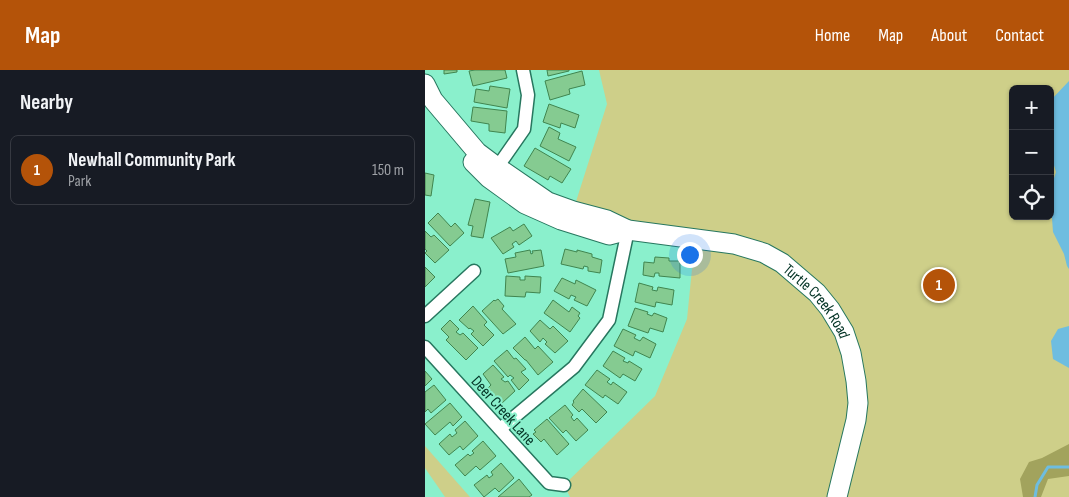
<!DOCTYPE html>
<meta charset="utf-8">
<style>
:root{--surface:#171b24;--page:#20242c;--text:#f1f3f6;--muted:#9ea1a6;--line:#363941;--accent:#b45309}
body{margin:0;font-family:"Sofia Sans Condensed",sans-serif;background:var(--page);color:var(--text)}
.controls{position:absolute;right:15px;top:15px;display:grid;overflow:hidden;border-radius:8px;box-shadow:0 1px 4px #0004}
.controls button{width:45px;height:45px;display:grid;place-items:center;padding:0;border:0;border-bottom:1px solid var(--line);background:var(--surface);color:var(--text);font:25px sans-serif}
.you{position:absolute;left:264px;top:184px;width:18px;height:18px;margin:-12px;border:4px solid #fff;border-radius:50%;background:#1a73e8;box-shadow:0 0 0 8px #1a73e833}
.badge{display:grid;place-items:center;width:32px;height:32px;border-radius:50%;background:var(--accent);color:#fff;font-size:16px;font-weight:700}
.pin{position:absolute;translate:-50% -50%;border:2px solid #fff;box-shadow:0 1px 5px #0006}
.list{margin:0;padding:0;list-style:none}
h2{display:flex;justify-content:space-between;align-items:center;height:65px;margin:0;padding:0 20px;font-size:21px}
h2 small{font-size:16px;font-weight:400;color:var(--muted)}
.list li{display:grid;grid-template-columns:32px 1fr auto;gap:15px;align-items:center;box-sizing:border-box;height:70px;margin:0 10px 10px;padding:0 10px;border:1px solid var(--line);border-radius:8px}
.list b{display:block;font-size:19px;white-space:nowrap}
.list p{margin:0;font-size:16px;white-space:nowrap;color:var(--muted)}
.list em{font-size:16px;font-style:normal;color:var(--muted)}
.icon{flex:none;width:28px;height:28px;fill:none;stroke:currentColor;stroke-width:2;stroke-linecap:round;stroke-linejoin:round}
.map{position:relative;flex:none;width:644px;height:427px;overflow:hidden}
header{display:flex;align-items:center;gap:30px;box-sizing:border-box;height:70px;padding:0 25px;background:var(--accent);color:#fff}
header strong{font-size:24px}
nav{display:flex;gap:28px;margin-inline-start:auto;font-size:18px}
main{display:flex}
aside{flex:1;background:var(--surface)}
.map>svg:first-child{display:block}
.green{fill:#cecf89;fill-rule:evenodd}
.forest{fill:#a2a35d}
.water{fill:#6ebde0}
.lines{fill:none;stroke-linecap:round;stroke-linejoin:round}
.stream{stroke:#6ebde0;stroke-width:3}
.building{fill:#85cb91;stroke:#40854f}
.street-casing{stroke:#27775f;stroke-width:15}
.secondary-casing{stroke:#27775f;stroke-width:21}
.street{stroke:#fff;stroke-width:12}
.secondary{stroke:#fff;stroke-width:19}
.labels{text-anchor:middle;stroke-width:4;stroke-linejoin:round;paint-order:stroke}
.street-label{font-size:16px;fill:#023224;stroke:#8af0cc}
</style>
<header>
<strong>Map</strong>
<nav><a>Home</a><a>Map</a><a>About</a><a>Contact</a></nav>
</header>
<main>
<aside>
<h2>Nearby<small></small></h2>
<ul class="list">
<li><span class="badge">1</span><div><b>Newhall Community Park</b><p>Park</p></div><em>150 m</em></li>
</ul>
</aside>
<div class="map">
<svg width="644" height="427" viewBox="0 0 644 427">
<rect width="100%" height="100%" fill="#8af0cc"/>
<g class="green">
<path d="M174 0H644V427H145L139 415 230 326 262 249 270 169 148 141 182 34ZM588 19H625V146H588Z"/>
<polygon points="0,376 45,427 20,427 0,398"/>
</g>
<polygon class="forest" points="644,374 644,406 623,409 616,427 598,427 595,409 604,392 617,388"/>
<g class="water">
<polygon points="644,11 644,199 642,196 639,184 628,162 625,121 631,102 625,82 625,31"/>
<polygon points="644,256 644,298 628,289 626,271 633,259"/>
</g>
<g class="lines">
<polyline class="stream" points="610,427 612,415 623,397 644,397"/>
</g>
<g class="building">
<polygon points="19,0 32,0 32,2 19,4"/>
<polygon points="50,0 80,0 82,8 48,16 44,1"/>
<polygon points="122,0 144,0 144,1 123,6"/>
<polygon points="157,1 160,15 144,19 145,24 125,30 120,11"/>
<polygon points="65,16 85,19 82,38 49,32 51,19 64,21"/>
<polygon points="124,34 154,45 150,58 136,53 135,58 118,52"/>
<polygon points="48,37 82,41 80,63 64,61 64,54 46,51"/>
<polygon points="124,57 135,63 133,69 151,77 144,91 115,76"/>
<polygon points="110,78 146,99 137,113 125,106 123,110 99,96"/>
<polygon points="0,103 9,105 6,126 0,125"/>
<polygon points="50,129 65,132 58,168 46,166 48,156 43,155"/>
<polygon points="13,143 26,157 30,153 39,163 25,176 3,153"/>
<polygon points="99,154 107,166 94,175 91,171 87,174 89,177 78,184 66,168 85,157 88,161"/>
<polygon points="0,161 6,167 9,165 24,180 10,193 0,183 2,181 0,179"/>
<polygon points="140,179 152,182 152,180 167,184 167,187 177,190 175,203 163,201 163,197 159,196 158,199 136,194"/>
<polygon points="105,180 106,184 108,183 107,181 116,180 119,196 83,203 80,189 91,187 90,183"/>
<polygon points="230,187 244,188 244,191 255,191 255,208 234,206 234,203 230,203 229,207 218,205 219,192 229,193"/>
<polygon points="0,197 10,207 0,217"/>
<polygon points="81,206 95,207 95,210 100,210 100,206 116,207 115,223 101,222 100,227 80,226"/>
<polygon points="137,208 150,214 151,210 171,220 162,236 149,230 151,227 146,225 144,229 129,221"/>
<polygon points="214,213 228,217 227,220 232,221 233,217 249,220 247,235 231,232 230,237 210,232"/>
<polygon points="73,229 79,236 77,239 91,254 78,264 57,241 69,230 70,231"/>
<polygon points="128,230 144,242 147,237 155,243 153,246 155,248 145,262 119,243"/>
<polygon points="48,236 62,252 59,255 69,265 58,276 46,264 49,261 45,258 44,259 34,250"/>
<polygon points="210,238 223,242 222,244 227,246 229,243 242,248 238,262 225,258 223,263 203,256"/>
<polygon points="25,250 34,259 31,262 35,265 38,263 53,278 41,290 21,270 24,267 16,259"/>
<polygon points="115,250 125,259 128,256 143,271 130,283 120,274 122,272 118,268 115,272 105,261"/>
<polygon points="198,259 211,265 209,268 215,271 218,267 231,274 225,288 210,281 208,286 189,276"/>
<polygon points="100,267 110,279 113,276 128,292 113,305 101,290 100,290 88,278"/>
<polygon points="82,280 89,289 91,288 101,299 96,302 104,310 94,320 86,310 89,308 85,305 83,307 69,291"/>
<polygon points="188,281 200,288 198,291 203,293 204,291 217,299 210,311 198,304 195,308 178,296"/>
<polygon points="68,295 79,307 76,309 80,312 83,311 90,321 76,334 63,318 66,315 58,304"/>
<polygon points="172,300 185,309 182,312 186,315 188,312 202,322 193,334 180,325 178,328 160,315"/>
<polygon points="0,301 7,309 0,316"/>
<polygon points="9,315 21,330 6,343 3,339 0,342 0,322"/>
<polygon points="158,319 182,342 171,353 157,339 154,342 147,335 149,332 148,331"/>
<polygon points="25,333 37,347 28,356 25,352 10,365 0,354"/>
<polygon points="140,335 148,345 146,347 149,351 152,348 163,360 151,371 141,360 138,363 124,348"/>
<polygon points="122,349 144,374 132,385 119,369 116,372 108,364 111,362 109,360"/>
<polygon points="40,351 53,366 38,380 35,376 24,385 14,374 25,364 27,367 32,363 30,360"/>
<polygon points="58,371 71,386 55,400 51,396 40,406 30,395 43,384 45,386 49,383 47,381"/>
<polygon points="76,393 89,408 74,422 70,418 59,427 49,415 62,405 64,408 68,405 66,402"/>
<polygon points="94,409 107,425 104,427 73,427"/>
</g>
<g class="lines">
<defs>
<g id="street">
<polyline points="69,102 99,59 103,25 98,0"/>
<polyline points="0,246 49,201"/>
<polyline points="0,277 124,413 139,415"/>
<polyline points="75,359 149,297 184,250 203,160"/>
</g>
<g id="secondary">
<path id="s1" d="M0 14 8 30 52 82 72 97 123 132 148 141 182 150 203 160 309 174 339 183 357 193 392 223 405 239 419 262 426 283 431 311 433 333 431 350 412 427"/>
<polyline points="48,92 64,108 100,134 136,150 184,165 203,160"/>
</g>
</defs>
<use href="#street" class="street-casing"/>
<use href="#secondary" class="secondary-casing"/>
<use href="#street" class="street"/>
<use href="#secondary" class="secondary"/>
</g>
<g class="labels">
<g class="street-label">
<text dy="6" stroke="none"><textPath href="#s1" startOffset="469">Turtle Creek Road</textPath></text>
<text transform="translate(79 340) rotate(48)" y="6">Deer Creek Lane</text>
</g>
</g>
</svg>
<div class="controls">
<button>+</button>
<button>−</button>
<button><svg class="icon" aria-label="locate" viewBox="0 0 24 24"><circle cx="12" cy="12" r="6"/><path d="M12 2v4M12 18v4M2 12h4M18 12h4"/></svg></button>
</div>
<div class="you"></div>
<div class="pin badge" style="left:514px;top:215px">1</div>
</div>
</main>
